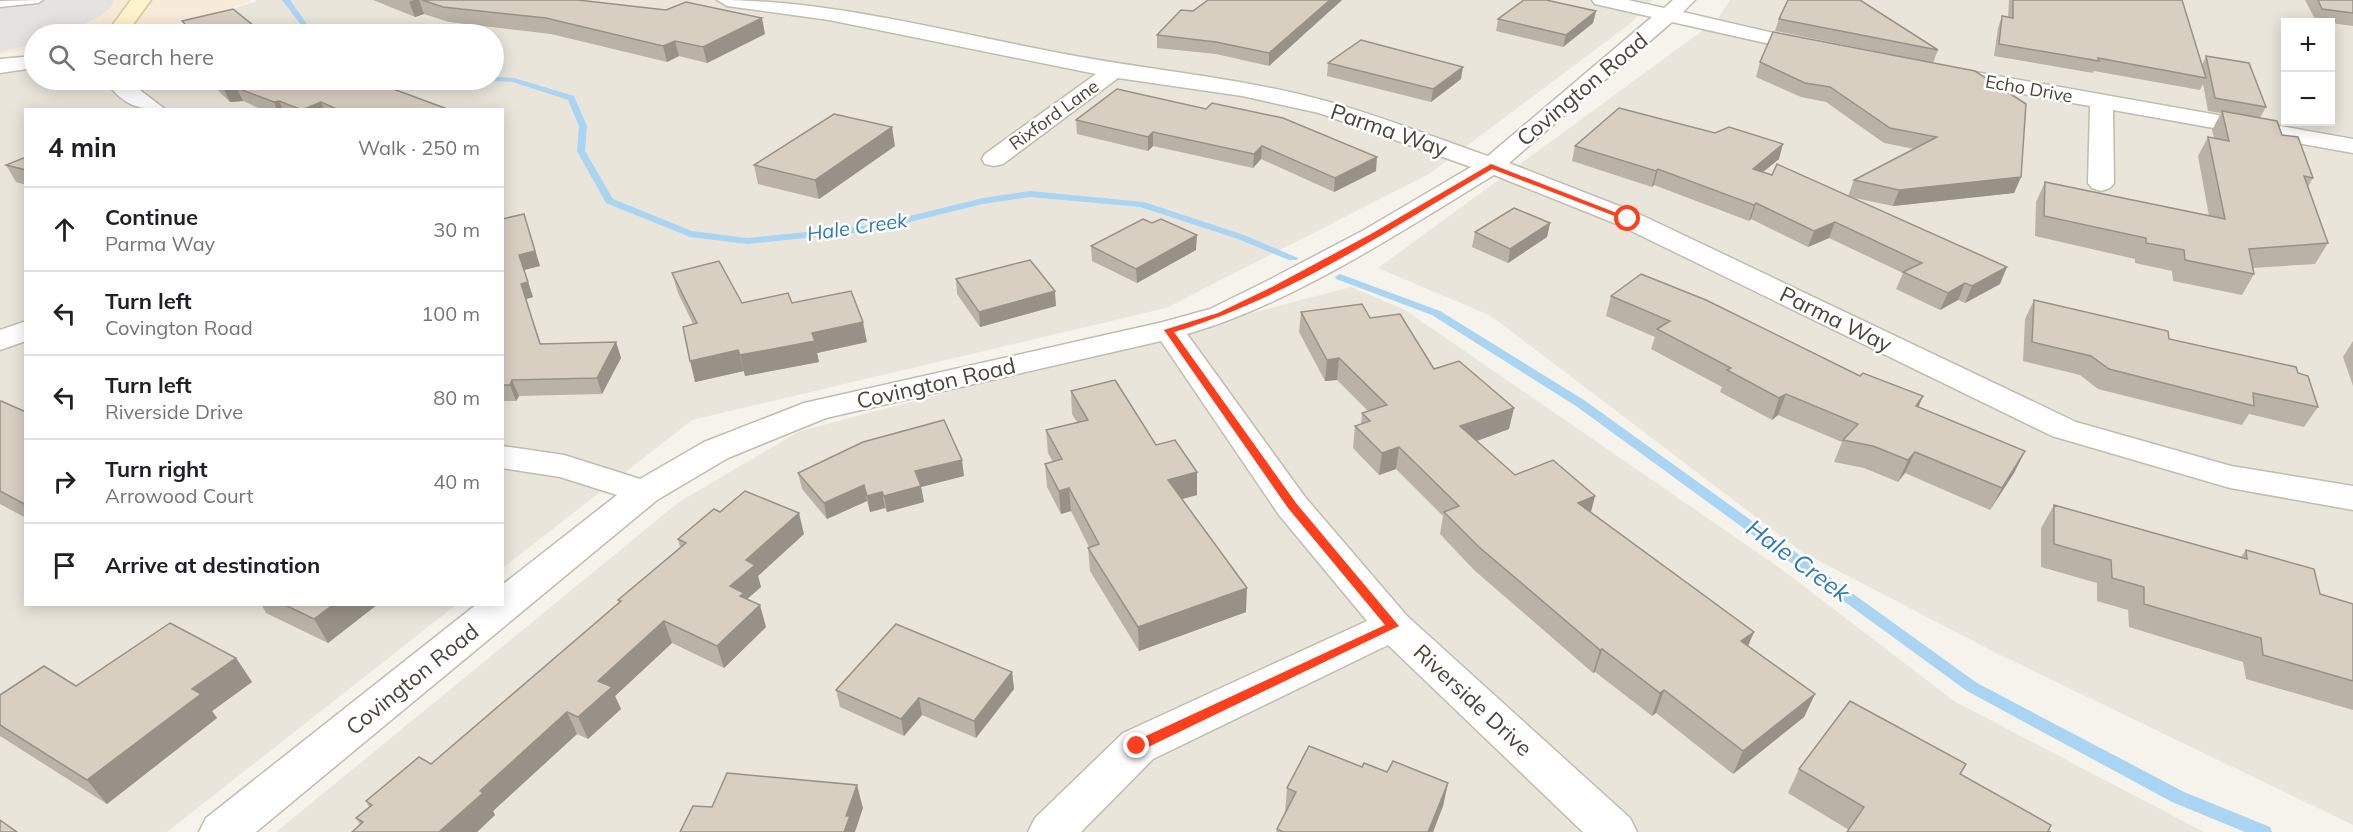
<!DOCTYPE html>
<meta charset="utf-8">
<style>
:root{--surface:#fff;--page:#f6f6f6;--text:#202124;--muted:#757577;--line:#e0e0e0}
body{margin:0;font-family:Mulish,sans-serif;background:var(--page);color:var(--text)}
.controls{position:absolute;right:18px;top:18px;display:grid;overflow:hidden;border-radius:0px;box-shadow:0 3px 15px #0003}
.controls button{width:54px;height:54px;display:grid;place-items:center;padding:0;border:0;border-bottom:2px solid var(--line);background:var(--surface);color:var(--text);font:30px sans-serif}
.stop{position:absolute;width:18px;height:18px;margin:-14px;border:4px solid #fc3f1d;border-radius:50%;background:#fff}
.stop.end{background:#fc3f1d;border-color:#fff;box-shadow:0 2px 6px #0008}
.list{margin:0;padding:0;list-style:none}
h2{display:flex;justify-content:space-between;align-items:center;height:78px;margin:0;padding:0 24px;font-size:26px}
h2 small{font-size:20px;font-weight:400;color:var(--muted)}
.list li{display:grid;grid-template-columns:39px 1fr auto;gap:18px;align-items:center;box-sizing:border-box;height:84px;padding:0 24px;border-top:2px solid var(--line)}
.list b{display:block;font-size:22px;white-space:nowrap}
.list p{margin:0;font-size:20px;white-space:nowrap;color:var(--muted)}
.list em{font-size:20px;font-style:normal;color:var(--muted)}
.icon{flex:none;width:33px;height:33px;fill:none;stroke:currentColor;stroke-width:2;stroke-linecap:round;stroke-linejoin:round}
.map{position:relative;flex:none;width:2353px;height:832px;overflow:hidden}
.search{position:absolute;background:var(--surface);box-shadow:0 3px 15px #0003;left:24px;top:24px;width:480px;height:66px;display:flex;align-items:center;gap:15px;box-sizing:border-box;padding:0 21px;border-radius:33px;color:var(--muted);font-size:22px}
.panel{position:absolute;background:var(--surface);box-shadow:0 3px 15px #0003;left:24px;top:108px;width:480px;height:498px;border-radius:0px}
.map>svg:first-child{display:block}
.residential{fill:#eae5da;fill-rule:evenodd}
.commercial{fill:#f7ead8}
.parking{fill:#e5e3e0}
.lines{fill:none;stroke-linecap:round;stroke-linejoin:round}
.stream{fill:#a9d4f2;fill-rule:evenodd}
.lane-casing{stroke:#c2bbae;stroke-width:3}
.street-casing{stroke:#c2bbae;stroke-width:3}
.secondary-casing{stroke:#d6c79b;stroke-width:3}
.lane{fill:#fff;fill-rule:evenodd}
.street{fill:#fff;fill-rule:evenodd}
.secondary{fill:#fff3cd;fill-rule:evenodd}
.wall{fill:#bab2a6}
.shaded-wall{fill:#979187}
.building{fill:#d8cfc1;stroke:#979187;stroke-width:1.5}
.route{fill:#fc3f1d}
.labels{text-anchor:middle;stroke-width:5;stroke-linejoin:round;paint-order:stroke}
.far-street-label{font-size:18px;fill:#4b4439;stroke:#fff}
.far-water-label{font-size:20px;font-style:italic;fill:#2e7ab2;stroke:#fff}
.street-label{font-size:22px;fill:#4b4439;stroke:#fff}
.water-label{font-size:24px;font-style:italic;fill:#2e7ab2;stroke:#fff}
</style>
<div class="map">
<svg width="2353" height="832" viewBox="0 0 2353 832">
<rect width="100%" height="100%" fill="#f6f3ec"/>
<g class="residential">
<polygon points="256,0 1653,0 1631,23 1429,174 1166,308 692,420 503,568 502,110 26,110 26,604 456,605 167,832 0,832 0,75 34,69 34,80 494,80 494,34 149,34 256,2"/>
<path d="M1730 0H2353V825L1994 652 1802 552 1491 316 1378 268 1717 20ZM2286 22H2330V122H2286Z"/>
<polygon points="1351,287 1405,310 1780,568 1954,701 2204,832 276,832 679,502 800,431"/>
</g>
<polygon class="commercial" points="0,0 249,0 249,2 142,34 34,34 34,50 0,54"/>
<polygon class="parking" points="14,0 114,0 111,7 100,16 72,31 61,34 34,34 34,44 0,52 0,1"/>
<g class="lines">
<g class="stream">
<polygon points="282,0 290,0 314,34 308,34"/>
<polygon points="494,77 514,78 574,96 587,126 585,151 613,199 692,231 747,238 873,225 983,198 1030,191 1144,202 1244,235 1298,258 1297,260 1289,260 1238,239 1140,207 1030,197 983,204 873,231 747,244 690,237 606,203 577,151 579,126 568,100 513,82 491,81"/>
<polygon points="1340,274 1440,311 1584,400 1977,683 2184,792 2270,827 2272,832 2245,832 2172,802 1967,691 1576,406 1432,315 1336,279 1335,277"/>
</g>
<defs>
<polygon id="lane" points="43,0 38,3 0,7 0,1"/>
<g id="street">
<path d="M717 0C827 0 936 29 1044 50 1140 70 1239 76 1333 103 1385 118 1436 138 1488 156L1652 17 1595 4 1592 0H1628L1664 8 1673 0H1695L1683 12 1821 44 1825 48 1821 52 1814 54 1672 22 1509 163 1637 213 2076 422 2231 466 2353 486V510L2230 488 2052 436 1619 225 1494 175C1400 232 1292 304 1187 334L1305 497 1407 616 1630 818 1637 832H1583L1388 645 1153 759 1081 832H1028L1035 818 1123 733 1367 621 1279 515 1161 341 826 418 728 458 657 500 256 832H199L206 818 477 604H502V585L617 495 560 477 502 468V446L564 455 640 479 704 442 804 403 1163 322 1210 309 1265 282 1364 230 1471 167 1319 113 1242 96 1118 78 1003 164 994 166 985 164 982 159 985 154 1096 74 829 20 727 6Z"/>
<polygon points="34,56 34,68 0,73 0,59"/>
<polygon points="1947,67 2353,139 2353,153 2113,110 2114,183 2110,188 2101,191 2092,188 2088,183 2090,106 1939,79 1936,74 1939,69"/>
<path d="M105 80H127L166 110C138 110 122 105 105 80Z"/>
<polygon points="26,321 26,341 0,350 0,330"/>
</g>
<polygon id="secondary" points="131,0 151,0 126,34 106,34"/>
</defs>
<use href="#lane" class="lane-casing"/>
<use href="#street" class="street-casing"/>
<use href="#secondary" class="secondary-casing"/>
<use href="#lane" class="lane"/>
<use href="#street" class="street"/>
<use href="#secondary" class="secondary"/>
</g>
<g class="wall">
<polygon points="373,0 578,0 765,34 707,63 679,56 667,62 551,34 449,22 424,14 415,17"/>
<polygon points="1208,0 1342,0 1269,66 1216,54 1157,48 1157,35"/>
<polygon points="2009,0 2182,0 2202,65 2206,56 2266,107 2260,118 2282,135 2313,178 2308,187 2328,243 2315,264 2253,268 2254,274 2242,295 2173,281 2172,271 2135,263 2135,259 2035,236 2036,202 2045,182 2209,216 2198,156 2208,137 2214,138 2212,130 2221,113 2208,111 2203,84 2200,90 2094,71 2093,73 1994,56 1998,28 2002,16 2008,17"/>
<polygon points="2305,0 2353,0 2353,26 2316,21"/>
<polygon points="1596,11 1593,23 1563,47 1496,31 1498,19"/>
<polygon points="1779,19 1938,50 1933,63 1775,31"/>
<polygon points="1773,32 2021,177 2014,193 1893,206 1850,197 2000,284 1965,303 1958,300 1940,310 1896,289 1903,273 1829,238 1808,247 1751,219 1749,221 1654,185 1652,187 1572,161 1575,146 1779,159 1763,172 1848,196 1854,180 1914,149 1884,143 1826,102 1801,97 1756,77 1760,62"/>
<polygon points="1328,63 1461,79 1431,102 1327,76"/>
<polygon points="207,80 369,80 450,110 263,110 243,101 230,102"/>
<polygon points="1117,89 1376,171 1334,192 1261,159 1253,168 1153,146 1148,151 1077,134 1076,120"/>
<polygon points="895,146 819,199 758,184 754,165"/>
<polygon points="26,157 26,185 16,182 6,165"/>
<polygon points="524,214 540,266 524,270 533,297 526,299 541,344 616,342 621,358 602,394 519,396 516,401 502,401 502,219"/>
<polygon points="1152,223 1196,250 1137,283 1092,261 1091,246"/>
<polygon points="1550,223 1547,237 1508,263 1472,247 1475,232"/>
<polygon points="672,273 742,303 792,303 867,342 817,353 819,362 745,376 744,371 695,382 693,324 678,293"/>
<polygon points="956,279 1056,306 980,327 957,294"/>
<polygon points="1611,296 1918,407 2025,451 2014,473 1990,510 1905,473 1898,482 1864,468 1834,462 1842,442 1778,415 1772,420 1720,392 1722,387 1651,349 1655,337 1606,316"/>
<polygon points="2034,300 2169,339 2298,373 2318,407 2304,427 2249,414 2242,425 2098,389 2080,375 2023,361 2025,319"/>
<polygon points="1301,312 1370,318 1509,429 1477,441 1515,475 1595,496 1591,512 1754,632 1748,646 1815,694 1804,717 1733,774 1656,713 1652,716 1595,672 1593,673 1474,570 1440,534 1443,516 1396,469 1379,475 1353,448 1355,426 1361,424 1362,413 1368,411 1337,380 1325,381 1299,332"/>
<polygon points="2353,341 2353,386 2343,357"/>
<polygon points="1071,391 1156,445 1197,472 1197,495 1182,499 1246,612 1139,651 1090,571 1088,548 1089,547 1071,511 1061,514 1047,487 1045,464 1053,462 1048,453 1046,430 1077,422 1072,414"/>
<polygon points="0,402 26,412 26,518 0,504"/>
<polygon points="798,473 964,476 921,487 924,502 887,512 885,508 870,512 867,501 827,519 802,489"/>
<polygon points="2054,505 2241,557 2246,550 2320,594 2353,604 2353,710 2246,679 2243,662 2129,627 2128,610 2097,601 2097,583 2041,567 2041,528"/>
<polygon points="720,512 804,534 758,576 761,587 747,599 766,627 724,668 672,643 615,696 621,709 588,739 577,734 493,811 495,815 477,832 352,832 360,824 356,818 369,807 366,801 431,764 619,603 618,600 680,547 678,539"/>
<polygon points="261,604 378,604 328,643 266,613"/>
<polygon points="236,658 252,682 212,711 217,718 107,804 0,736 0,695 76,686"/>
<polygon points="1012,672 1014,689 976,738 922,715 904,736 840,707 836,690"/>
<polygon points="1362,767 1448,783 1443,806 1433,832 1276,832 1277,829 1285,812 1287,788"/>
<polygon points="1799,769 1961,774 2048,831 1849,830 1788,793"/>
</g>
<g class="shaded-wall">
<polygon points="414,0 419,0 424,14 415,17 409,2"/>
<polygon points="1330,0 1342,0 1269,66 1269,53"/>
<polygon points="1596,11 1593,23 1563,47 1566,35"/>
<polygon points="762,18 765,34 707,63 703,47"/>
<polygon points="675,41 679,56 667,62 663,46"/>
<polygon points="1463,67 1461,79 1431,102 1433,89"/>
<polygon points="237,88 243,101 230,102 224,89"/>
<polygon points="279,101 283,110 277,110 274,102"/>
<polygon points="321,102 324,110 302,110"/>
<polygon points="892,127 895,146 819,199 815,180"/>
<polygon points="1153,132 1153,146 1148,151 1148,137"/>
<polygon points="1783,144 1779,159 1748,184 1753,169"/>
<polygon points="1262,146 1261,159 1253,168 1254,154"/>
<polygon points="1377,157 1376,171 1334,192 1335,178"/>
<polygon points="1658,169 1654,185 1652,187 1656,171"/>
<polygon points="2021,177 2014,193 1893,206 1899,190"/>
<polygon points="1756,203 1751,219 1749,221 1754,205"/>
<polygon points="524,214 540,266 524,270 533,297 526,299 546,359 521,284 519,255"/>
<polygon points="1835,222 1829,238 1808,247 1814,231"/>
<polygon points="1550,223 1547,237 1508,263 1510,249"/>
<polygon points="1197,235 1196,250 1137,283 1136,269"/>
<polygon points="2007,267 2000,284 1965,303 1972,286"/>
<polygon points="1965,283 1958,300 1940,310 1948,293"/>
<polygon points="1055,291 1056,306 980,327 979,312"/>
<polygon points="863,322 867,342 817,353 819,362 745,376 740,355 812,333"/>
<polygon points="616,342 621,358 602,394 597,378"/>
<polygon points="738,350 744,371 695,382 690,361"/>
<polygon points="1339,358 1337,380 1325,381 1327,360"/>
<polygon points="512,380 519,396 516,401 510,385"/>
<polygon points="1786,394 1778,415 1772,420 1779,398"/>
<polygon points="1923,396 1914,418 1916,406"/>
<polygon points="1514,408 1509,429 1457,448 1460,426"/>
<polygon points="1399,447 1396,469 1379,475 1382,453"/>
<polygon points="2025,451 2014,473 1990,510 2002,488"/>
<polygon points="1915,452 1905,473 1898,482 1908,460"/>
<polygon points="962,460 964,476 921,487 924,502 887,512 884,496 915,471"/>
<polygon points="1197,472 1197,495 1168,503 1168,480"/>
<polygon points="864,485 867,501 827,519 824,503"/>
<polygon points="1069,488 1071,511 1061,514 1059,491"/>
<polygon points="882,492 885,508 870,512 867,496"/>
<polygon points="1595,496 1589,519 1578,503"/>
<polygon points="799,513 804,534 758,576 761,587 746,600 760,605 766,627 724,668 717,646 730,586 746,560"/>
<polygon points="1247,588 1246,612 1139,651 1138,627"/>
<polygon points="334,604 378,604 328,643 314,619"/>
<polygon points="664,621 672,643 615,696 621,709 588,739 578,717 598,681"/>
<polygon points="1754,632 1744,655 1741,641"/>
<polygon points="1602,649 1595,672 1593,673 1600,650"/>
<polygon points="236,658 252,682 212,711 217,718 107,804 87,780 192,689"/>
<polygon points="1012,672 1014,689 976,738 974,721"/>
<polygon points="1664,690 1656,713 1652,716 1660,693"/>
<polygon points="1815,694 1804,717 1733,774 1743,751"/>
<polygon points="919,698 922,715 904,736 901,719"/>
<polygon points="567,712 577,734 493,811 495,815 477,832 439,832 480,791"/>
<polygon points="1448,783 1443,806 1433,832 1428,832"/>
<polygon points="857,785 863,808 855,832 844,832 846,816"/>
</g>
<g class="building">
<polygon points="422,0 578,0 666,10 686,2 762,18 703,47 675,41 663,46 546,18 443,7"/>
<polygon points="1208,0 1330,0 1269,53 1216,42 1157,35 1181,10 1193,11"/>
<polygon points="1524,0 1546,0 1596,11 1566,35 1498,19"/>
<polygon points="1788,0 1860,0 1938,50 1779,19"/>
<polygon points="2013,0 2182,0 2206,78 2098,58 2099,61 1999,44 2002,16 2013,18"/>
<polygon points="2318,0 2353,0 2353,13 2322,9"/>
<polygon points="233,9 264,34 178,34 189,28 182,21"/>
<polygon points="1773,32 1975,71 2026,104 2021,177 1899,190 1854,180 1937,137 1890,128 1830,87 1805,83 1760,62"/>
<polygon points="1361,40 1463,67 1433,89 1328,63"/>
<polygon points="2206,56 2249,63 2266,107 2215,98"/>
<polygon points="215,80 369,80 450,110 339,110 321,102 302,110 279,101 274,102 237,88 224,89"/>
<polygon points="1117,89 1206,109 1212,103 1283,118 1377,157 1335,178 1262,146 1254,154 1153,132 1148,137 1076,120"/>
<polygon points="1619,108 1715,133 1729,127 1783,144 1753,169 1772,175 1777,164 2007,267 1972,286 1965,283 1948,293 1903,272 1922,263 1835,222 1814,231 1756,203 1754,205 1658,169 1656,171 1575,146"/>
<polygon points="2222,111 2277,121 2282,135 2298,137 2313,178 2304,176 2328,243 2249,249 2254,274 2185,260 2184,250 2146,243 2146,238 2044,216 2045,182 2225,219 2208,137 2229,141"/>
<polygon points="834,114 892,127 815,180 754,165"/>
<polygon points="26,157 26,170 6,165"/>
<polygon points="1514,208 1550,223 1510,249 1475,232"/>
<polygon points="524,214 535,251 519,255 528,282 521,284 540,344 616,342 597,378 512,380 510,385 502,385 502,219"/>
<polygon points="1143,219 1152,223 1161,219 1197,235 1136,269 1091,246"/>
<polygon points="1030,260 1055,291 979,312 956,279"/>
<polygon points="719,261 742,303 788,293 792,303 851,291 863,322 812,333 815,341 740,355 738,350 690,361 683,327 697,323 672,273"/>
<polygon points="1641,274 1706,300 1860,376 1863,373 1923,396 1916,406 2025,451 2002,488 1915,452 1908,460 1873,446 1843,440 1858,424 1786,394 1779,398 1727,370 1731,368 1657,329 1670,321 1611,296"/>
<polygon points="2034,300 2168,331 2169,339 2296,367 2298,373 2308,376 2318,407 2253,393 2254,406 2109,369 2091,356 2032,342"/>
<polygon points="1362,304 1370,318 1400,314 1434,369 1459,361 1514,408 1460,426 1515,475 1553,460 1595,496 1578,503 1754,632 1741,641 1815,694 1743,751 1664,690 1660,693 1602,649 1600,650 1479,547 1444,512 1459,506 1399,447 1382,453 1355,426 1370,421 1362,413 1387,405 1339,358 1327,360 1301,312"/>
<polygon points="1115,380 1156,445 1175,440 1197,472 1168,480 1247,588 1138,627 1088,548 1099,544 1069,488 1059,491 1045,464 1062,459 1046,430 1088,420 1071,391"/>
<polygon points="1,401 26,412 26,505 0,491 0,402"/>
<polygon points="944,420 962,460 915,471 921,486 884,496 882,492 867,496 864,485 824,503 798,473 863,442"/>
<polygon points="745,491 799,513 746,560 755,565 730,586 744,593 740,596 760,605 717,646 664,621 598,681 612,687 578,717 567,712 480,791 483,793 439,832 352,832 363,822 356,818 372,805 366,801 419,757 431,764 621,601 618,600 686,543 678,539 714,509 720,512"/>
<polygon points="2054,505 2247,559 2246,550 2314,569 2320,594 2353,604 2353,681 2263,655 2261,638 2144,604 2144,587 2112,578 2111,560 2054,544"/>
<polygon points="283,604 334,604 314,619"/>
<polygon points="170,623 236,658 192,689 201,694 87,780 0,725 0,695 44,666 76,686"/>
<polygon points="896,624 1012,672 974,721 919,698 901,719 836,690"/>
<polygon points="1850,701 1966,764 1960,774 2051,825 2048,831 2051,832 1847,832 1864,807 1799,769"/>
<polygon points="1309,746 1362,767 1364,763 1387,772 1393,761 1448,783 1428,832 1283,832 1277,829 1296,792 1287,788"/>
<polygon points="727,773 857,785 846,816 850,816 844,832 680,832 693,806 712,807"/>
<polygon points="0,820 17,832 0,832"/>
</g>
<path class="route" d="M1491 164 1632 219 1625 220 1492 169C1390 229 1288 298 1174 332L1296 503 1399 626 1142 750H1133V742L1385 625 1288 508 1164 330 1218 313 1272 287 1371 234Z"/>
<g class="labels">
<g class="far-street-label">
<text transform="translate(2029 89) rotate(10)" y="6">Echo Drive</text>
<text transform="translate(1054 115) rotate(-36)" y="6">Rixford Lane</text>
</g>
<g class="far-water-label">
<text transform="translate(857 227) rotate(-8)" y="7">Hale Creek</text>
</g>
<g class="street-label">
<text transform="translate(1582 89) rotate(-40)" y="8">Covington Road</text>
<text transform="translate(1389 130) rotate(19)" y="8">Parma Way</text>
<text transform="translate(1836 319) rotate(26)" y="8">Parma Way</text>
<text transform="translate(936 383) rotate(-13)" y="8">Covington Road</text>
<text transform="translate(412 679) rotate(-39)" y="8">Covington Road</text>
<text transform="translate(1473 700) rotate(43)" y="8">Riverside Drive</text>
</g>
<g class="water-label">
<text transform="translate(1798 561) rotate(36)" y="8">Hale Creek</text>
</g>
</g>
</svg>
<div class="controls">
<button>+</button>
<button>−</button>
</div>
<div class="stop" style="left:1628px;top:219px"></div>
<div class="stop end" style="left:1137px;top:746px"></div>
<div class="search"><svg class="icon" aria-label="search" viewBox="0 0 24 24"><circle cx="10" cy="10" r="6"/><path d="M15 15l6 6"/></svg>Search here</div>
<section class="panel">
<h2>4 min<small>Walk · 250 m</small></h2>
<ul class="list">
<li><svg class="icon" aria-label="ahead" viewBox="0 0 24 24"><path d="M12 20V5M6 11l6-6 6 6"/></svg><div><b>Continue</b><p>Parma Way</p></div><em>30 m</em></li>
<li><svg class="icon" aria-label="left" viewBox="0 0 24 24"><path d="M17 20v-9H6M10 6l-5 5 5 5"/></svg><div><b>Turn left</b><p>Covington Road</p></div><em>100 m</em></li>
<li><svg class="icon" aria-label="left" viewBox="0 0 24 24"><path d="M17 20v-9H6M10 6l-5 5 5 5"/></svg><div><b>Turn left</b><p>Riverside Drive</p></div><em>80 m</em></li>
<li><svg class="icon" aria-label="right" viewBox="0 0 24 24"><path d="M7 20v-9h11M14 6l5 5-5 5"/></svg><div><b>Turn right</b><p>Arrowood Court</p></div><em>40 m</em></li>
<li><svg class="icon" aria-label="arrive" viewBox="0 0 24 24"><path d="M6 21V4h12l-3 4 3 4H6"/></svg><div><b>Arrive at destination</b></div></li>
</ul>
</section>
</div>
